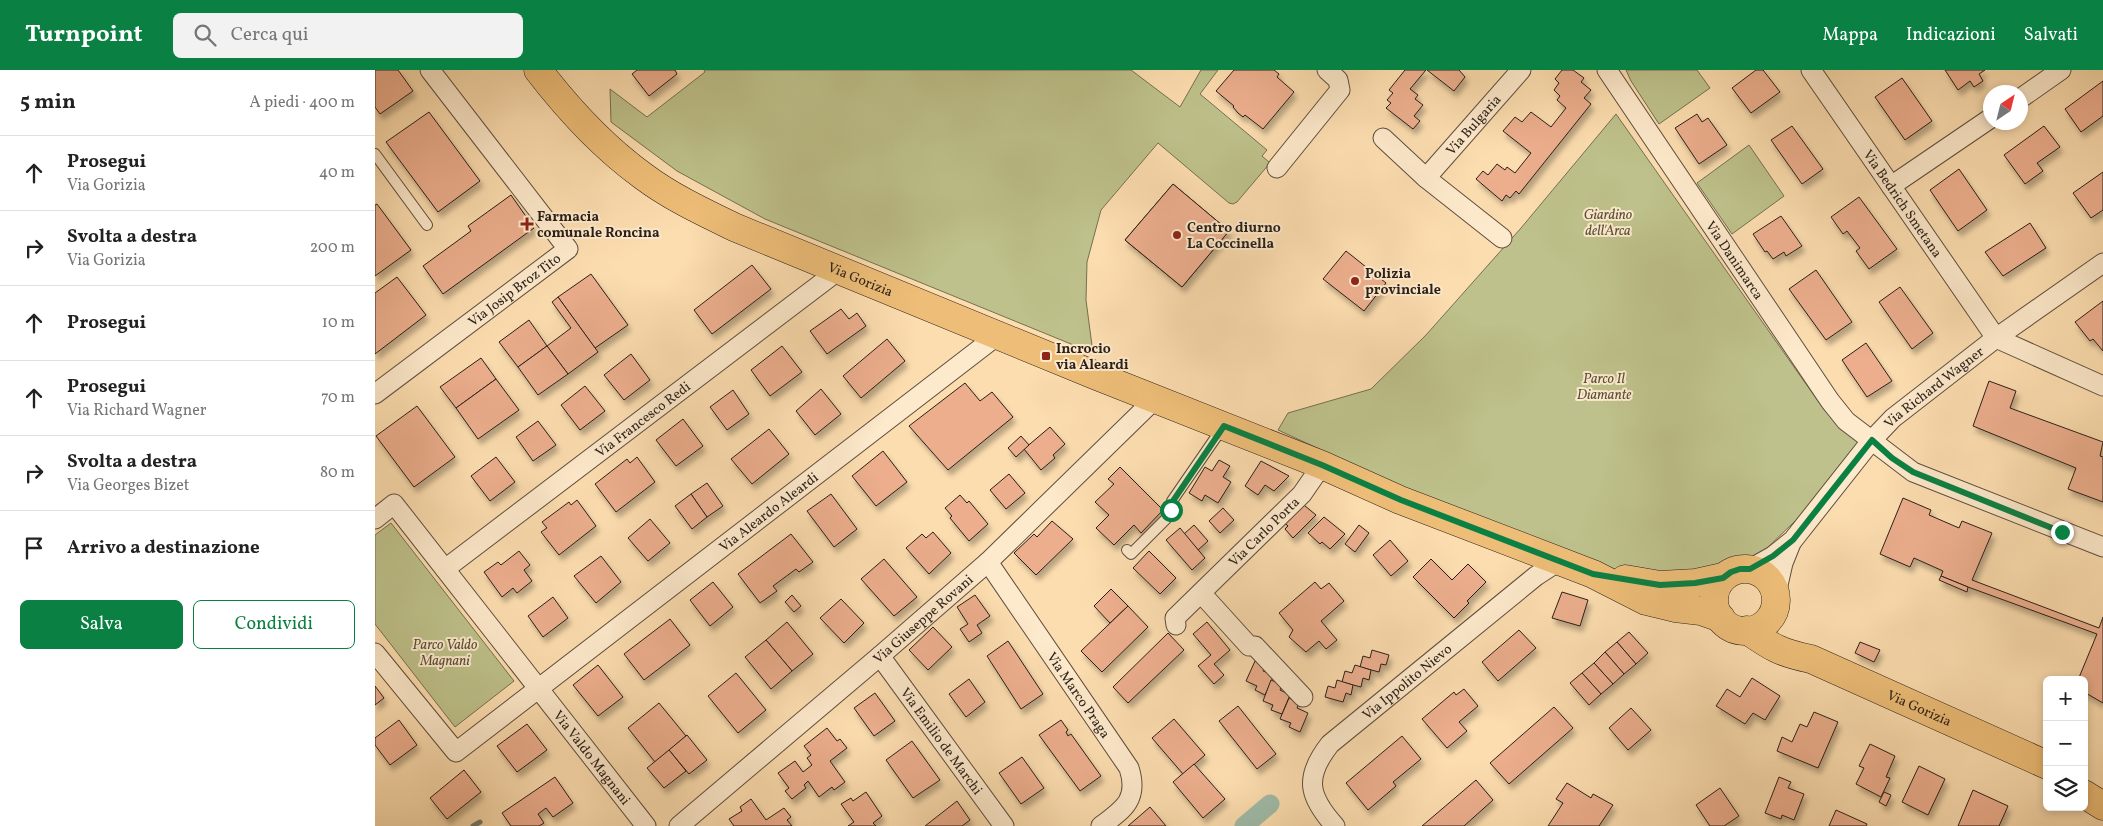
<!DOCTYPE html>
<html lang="it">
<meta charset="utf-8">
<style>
:root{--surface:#fff;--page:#f2f2f2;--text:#222;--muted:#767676;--line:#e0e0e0;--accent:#0b8043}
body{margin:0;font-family:Vollkorn,serif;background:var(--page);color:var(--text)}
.controls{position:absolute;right:15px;bottom:15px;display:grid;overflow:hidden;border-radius:8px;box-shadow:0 2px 8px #0003}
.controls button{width:45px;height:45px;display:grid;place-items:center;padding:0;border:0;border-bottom:1px solid var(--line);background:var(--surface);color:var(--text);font:25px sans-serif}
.compass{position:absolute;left:1608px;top:15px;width:45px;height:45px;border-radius:50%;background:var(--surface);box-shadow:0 2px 8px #0003;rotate:35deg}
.stop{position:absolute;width:15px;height:15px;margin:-11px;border:4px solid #0b8043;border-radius:50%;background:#fff}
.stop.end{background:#0b8043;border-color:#fff;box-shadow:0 1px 5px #0008}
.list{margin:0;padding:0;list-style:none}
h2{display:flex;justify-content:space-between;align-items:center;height:65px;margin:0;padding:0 20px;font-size:21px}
h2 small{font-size:16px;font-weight:400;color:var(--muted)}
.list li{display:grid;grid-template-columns:32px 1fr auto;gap:15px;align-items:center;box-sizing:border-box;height:75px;padding:0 20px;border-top:1px solid var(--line)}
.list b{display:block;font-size:19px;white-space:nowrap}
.list p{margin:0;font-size:16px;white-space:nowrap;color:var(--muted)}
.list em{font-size:16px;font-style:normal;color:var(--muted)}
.actions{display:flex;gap:10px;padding:15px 20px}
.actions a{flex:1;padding:11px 0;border:1px solid var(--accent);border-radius:8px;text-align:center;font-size:18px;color:var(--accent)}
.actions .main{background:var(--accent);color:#fff}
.icon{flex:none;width:28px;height:28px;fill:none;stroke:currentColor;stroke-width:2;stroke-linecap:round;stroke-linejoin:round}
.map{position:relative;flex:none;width:1728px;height:756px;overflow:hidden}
header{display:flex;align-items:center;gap:30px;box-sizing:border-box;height:70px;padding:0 25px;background:var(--accent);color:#fff}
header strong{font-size:24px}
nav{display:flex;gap:28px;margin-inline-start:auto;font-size:18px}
.search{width:350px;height:45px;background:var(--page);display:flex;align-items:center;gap:12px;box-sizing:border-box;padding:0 18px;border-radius:8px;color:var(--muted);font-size:19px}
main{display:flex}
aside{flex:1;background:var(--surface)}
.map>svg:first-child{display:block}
.green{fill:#bec18b;stroke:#747052}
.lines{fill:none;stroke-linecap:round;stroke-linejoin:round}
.stream{stroke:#707d6f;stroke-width:5}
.canal{stroke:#9fbca9;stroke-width:19}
.building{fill:#ecae8d;stroke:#2a1f19;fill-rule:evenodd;filter:url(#shadow)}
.service-casing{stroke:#5e4e3e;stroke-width:12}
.minor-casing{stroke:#5e4e3e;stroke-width:21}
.primary-casing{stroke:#2a1f19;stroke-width:29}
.service{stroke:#fde9cb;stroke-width:10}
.minor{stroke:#fde9cb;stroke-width:19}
.primary{stroke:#eebe78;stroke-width:28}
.route{stroke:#0b8043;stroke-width:6}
.poi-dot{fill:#8f2418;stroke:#fde9cb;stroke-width:2}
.labels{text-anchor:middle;stroke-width:4;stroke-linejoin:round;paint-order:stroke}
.street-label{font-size:14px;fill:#2a1f19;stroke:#fde9cb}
.park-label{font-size:14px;font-style:italic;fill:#56503b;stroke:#fde9cb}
.poi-label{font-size:14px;font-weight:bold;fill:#2a1f19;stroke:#fde9cb;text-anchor:start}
</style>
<header>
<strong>Turnpoint</strong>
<div class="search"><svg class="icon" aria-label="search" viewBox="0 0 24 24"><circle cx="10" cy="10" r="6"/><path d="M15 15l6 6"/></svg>Cerca qui</div>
<nav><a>Mappa</a><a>Indicazioni</a><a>Salvati</a></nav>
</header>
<main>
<aside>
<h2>5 min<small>A piedi · 400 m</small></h2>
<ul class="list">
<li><svg class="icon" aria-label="ahead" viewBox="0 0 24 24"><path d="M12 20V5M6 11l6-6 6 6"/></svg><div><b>Prosegui</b><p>Via Gorizia</p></div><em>40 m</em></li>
<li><svg class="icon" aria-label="right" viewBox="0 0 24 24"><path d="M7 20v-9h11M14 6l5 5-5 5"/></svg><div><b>Svolta a destra</b><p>Via Gorizia</p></div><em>200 m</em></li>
<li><svg class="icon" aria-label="ahead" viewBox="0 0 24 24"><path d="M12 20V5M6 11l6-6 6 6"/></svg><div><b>Prosegui</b></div><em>10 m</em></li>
<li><svg class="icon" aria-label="ahead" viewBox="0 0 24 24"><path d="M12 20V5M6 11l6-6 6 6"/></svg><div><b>Prosegui</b><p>Via Richard Wagner</p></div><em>70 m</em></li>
<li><svg class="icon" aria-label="right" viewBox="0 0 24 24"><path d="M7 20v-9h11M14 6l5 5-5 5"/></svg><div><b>Svolta a destra</b><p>Via Georges Bizet</p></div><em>80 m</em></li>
<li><svg class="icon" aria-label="arrive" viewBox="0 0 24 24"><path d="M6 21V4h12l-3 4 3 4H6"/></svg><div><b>Arrivo a destinazione</b></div></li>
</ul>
<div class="actions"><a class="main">Salva</a><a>Condividi</a></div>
</aside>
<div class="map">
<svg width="1728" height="756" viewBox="0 0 1728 756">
<defs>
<filter id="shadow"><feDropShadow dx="3" dy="5.5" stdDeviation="2.5" flood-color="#0004"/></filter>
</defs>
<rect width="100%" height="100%" fill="#fcddaf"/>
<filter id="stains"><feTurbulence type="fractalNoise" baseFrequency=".004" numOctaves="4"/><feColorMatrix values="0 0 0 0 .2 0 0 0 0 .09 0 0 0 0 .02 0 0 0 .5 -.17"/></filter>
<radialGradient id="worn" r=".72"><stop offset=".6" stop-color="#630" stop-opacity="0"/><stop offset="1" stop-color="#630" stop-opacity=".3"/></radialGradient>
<g class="green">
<polygon points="329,0 756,0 805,37 826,0 843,0 825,24 892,80 887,86 895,93 862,132 858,134 854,133 783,73 726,140 712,192 711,230 718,283 390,149 302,101 236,52 235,19 272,47 330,2"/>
<polygon points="1251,0 1322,0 1335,18 1284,54 1256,11"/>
<polygon points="1241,44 1450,341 1488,371 1444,428 1333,535 1040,423 903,360 913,343 996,319 1051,265 1146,158"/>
<polygon points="1374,75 1409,126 1357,164 1322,113"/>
<polygon points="16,453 139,611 80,657 0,554 0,465"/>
</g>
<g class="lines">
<polyline class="stream" points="98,756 105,752"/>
<polyline class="canal" points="869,756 895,734"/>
</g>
<g class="building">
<polygon points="0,0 23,0 38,21 5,44 0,37"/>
<polygon points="262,0 300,0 302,4 274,26 257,4"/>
<polygon points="859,0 899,0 904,4 902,7 919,22 888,59 870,45 868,47 863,43 858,37 859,36 841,21"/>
<polygon points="1030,0 1051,0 1035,19 1043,25 1040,29 1048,35 1039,46 1045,51 1038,59 1011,38 1016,33 1012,30 1018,23 1014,20"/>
<polygon points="1052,0 1084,0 1090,7 1079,21"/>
<polygon points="1187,0 1198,0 1209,8 1206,12 1216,20 1209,28 1216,34 1144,124 1141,121 1135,128 1131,125 1127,131 1101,109 1108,101 1113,105 1122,94 1130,100 1132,97 1140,103 1156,83 1128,61 1140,47 1147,52 1156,42 1176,57 1191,38 1182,30 1185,26 1179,20 1184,13 1180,9"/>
<polygon points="1381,0 1388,0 1405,22 1376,43 1357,18"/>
<polygon points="1570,0 1610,0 1604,4 1608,11 1599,17 1595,11 1583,20"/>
<polygon points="1527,8 1557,51 1530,70 1500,27"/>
<polygon points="1728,11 1728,46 1706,62 1690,39"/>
<polygon points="54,42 105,111 63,142 11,72"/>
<polygon points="1322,44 1327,52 1333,48 1352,75 1324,94 1300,58"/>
<polygon points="1417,56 1448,99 1427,114 1396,70"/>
<polygon points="1669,56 1685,77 1662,93 1668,101 1650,114 1629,85"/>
<polygon points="1584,99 1612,140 1583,161 1555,120"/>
<polygon points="1728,102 1728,140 1716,148 1698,123"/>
<path d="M798 114 854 161 807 217 750 170ZM801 150 818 164 804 181 787 167Z"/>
<polygon points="798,114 854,161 807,217 750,170"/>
<polygon points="136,125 159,158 68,224 48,196 96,161 93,156"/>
<polygon points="1484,127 1522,179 1494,199 1481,181 1485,178 1472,161 1468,164 1456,147"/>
<polygon points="2,134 36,180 0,206 0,135"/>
<polygon points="1406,146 1427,176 1411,186 1409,182 1398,189 1392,181 1390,182 1378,164"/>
<polygon points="1655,153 1671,178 1628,206 1610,182"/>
<polygon points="971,181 1011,213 989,241 948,209"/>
<polygon points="377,195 396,219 337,264 319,240"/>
<polygon points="1441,200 1477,252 1451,270 1414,219"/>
<polygon points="216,204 253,255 220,278 183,227"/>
<polygon points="22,207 51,245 0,284 0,223"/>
<polygon points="1525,217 1558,263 1537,279 1504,232"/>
<polygon points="183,227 223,282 193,304 172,276 196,258 177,232"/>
<polygon points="1728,231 1728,281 1718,269 1715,271 1700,252"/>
<polygon points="466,239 474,249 482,243 491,256 452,284 435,261"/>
<polygon points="154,250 172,276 143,297 124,272"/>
<polygon points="512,269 530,291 486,328 468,306"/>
<polygon points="1491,273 1517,311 1492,327 1467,290"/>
<polygon points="172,276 193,304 163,325 143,297"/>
<polygon points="407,276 427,302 395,326 376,300"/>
<polygon points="256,284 275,310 249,330 229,305"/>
<polygon points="106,288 121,309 81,338 65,317"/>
<polygon points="121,309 144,340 103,369 81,338"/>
<polygon points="1614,311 1641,321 1635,338 1728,372 1725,386 1728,387 1728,432 1693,419 1701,398 1598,356"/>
<polygon points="590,313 605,331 617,322 638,347 573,400 534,356"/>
<polygon points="210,316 230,341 205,360 186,335"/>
<polygon points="446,319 466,344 440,365 421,341"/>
<polygon points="358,320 374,344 352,360 335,337"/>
<polygon points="42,336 80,387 39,417 1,366"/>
<polygon points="308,349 328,376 301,396 281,370"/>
<polygon points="163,351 181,375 158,391 141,367"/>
<polygon points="675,357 690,374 678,385 680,388 666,400 649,379"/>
<polygon points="394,359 414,384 377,414 356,389"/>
<polygon points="646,366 654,375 641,387 633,378"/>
<polygon points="508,381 532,412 501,436 477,406"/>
<polygon points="121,387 140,412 115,431 96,406"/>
<polygon points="262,387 280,412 241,442 220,414 252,389 255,393"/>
<polygon points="844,390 855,396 848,407 856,412 843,433 830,425 827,431 814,423 830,397 837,401"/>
<polygon points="886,391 914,406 899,421 890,415 883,425 870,416"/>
<polygon points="745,397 788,440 766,463 759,455 739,475 721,458 734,445 720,432 739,414 733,409"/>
<polygon points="634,404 650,423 631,439 615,420"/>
<polygon points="332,413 348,436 332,447 316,424"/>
<polygon points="316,424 332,447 317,459 300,436"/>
<polygon points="456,424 482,459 459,477 432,441"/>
<polygon points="585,425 592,433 594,431 613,454 594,471 575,448 577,446 570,438"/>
<polygon points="1528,428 1556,440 1554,445 1584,458 1587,451 1617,463 1597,510 1724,558 1728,547 1728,633 1709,622 1709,610 1703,610 1722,564 1593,517 1566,506 1568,501 1539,488 1535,497 1505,484"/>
<polygon points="202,430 221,456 184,485 166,462 172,458 167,452 194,432 196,435"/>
<polygon points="924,431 941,445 918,468 910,459 913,456 906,449"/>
<polygon points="848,438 859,450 845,463 834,451"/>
<polygon points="949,447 970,464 955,479 947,472 945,474 933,463"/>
<polygon points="275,449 295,473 273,491 253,468"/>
<polygon points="677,451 698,469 661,505 639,483 659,464 662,467"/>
<polygon points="819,455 833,471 823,480 809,464"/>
<polygon points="984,455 994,463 980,482 970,474"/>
<polygon points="805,458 830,488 817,500 791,470"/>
<polygon points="558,462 576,483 554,504 531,478 547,464 551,468"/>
<polygon points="416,464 438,492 424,502 421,499 398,516 402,521 385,533 363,504"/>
<polygon points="1015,470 1033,491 1016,506 998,485"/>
<polygon points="144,481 155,495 149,500 157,511 142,523 138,518 127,527 109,502 123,492 126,495"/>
<polygon points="774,481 801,508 785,524 758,498"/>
<polygon points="226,486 246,512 221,533 199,506"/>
<polygon points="509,489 542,527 519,546 486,509"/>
<polygon points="1056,489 1077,510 1093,494 1111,512 1092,531 1094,533 1079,548 1038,507"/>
<polygon points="1566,506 1593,517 1592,522 1564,510"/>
<polygon points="338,512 358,537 335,556 315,530"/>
<polygon points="940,512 946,519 954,513 969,531 946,551 962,570 951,579 944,571 931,582 914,567 918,560 904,543"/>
<polygon points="736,519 753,536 735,553 719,536"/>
<polygon points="1187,522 1213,530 1205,556 1177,548"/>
<polygon points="417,525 426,536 419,542 410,532"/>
<polygon points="600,525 615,546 602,555 607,563 594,572 585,559 593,554 582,537"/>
<polygon points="178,527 193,548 168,567 153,546"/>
<polygon points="466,529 489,553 469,573 445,548"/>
<polygon points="753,536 773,557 727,602 706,581"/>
<polygon points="295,549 315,575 269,610 249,584"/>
<polygon points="412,552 438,584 417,601 391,570"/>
<polygon points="832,552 855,580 839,594 849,605 839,614 823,596 836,585 818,564"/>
<polygon points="558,557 577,577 553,600 534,580"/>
<polygon points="1144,560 1161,578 1123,611 1107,592"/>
<polygon points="1254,562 1273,583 1261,594 1242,572"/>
<polygon points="793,563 809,580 753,633 738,617"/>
<polygon points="391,570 417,601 396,619 370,587"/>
<polygon points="633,571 668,624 646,639 612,586"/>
<polygon points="1242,572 1261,594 1249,604 1230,582"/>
<polygon points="1485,572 1505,580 1499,592 1480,583"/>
<polygon points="997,580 1014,585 1011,595 1006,594 1004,602 985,597 988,586 995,588"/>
<polygon points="1230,582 1249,604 1238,614 1219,593"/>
<polygon points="880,591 890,595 888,601 899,605 890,625 880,620 882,616 871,611"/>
<polygon points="1219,593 1238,614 1226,624 1207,603"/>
<polygon points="223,595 248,627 223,646 198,615"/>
<polygon points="980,595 996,600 994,610 988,608 986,617 967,612 970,601 977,603"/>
<polygon points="361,603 391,640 363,663 333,626"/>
<polygon points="1207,603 1226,624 1214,635 1195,613"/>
<polygon points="1377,608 1405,626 1390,650 1378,643 1370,654 1341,636 1352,619 1365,627"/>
<polygon points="594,609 610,632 591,647 574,624"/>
<polygon points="896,610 907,615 905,620 915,625 907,644 896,640 898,635 888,631"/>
<polygon points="962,610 978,615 976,625 971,623 968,632 950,627 953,616 960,618"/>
<polygon points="0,616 9,628 0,635"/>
<polygon points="1089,619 1103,636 1084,652 1092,661 1072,678 1047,649 1079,622 1081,625"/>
<polygon points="500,623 520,651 499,666 479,638"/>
<polygon points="914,628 924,633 922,638 933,643 925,662 914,657 916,653 905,649"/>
<polygon points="284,633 311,666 280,692 253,658"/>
<polygon points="863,636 901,684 882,699 844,651"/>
<polygon points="1179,637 1198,658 1134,714 1115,693"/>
<polygon points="1256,638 1276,660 1253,680 1234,658"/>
<polygon points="1439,642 1463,652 1443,698 1402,681 1407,667 1417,672 1425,654 1432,657"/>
<polygon points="799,649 830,685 808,704 777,668"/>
<polygon points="24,650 42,675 15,695 0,675 0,668"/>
<polygon points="686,650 693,660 691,662 693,666 696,664 726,706 705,721 664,665"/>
<polygon points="152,654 172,680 142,702 122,676"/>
<polygon points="452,658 462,671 465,669 472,678 455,691 470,712 459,720 457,717 444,727 433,711 429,715 431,718 417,729 410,721 414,718 403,703 420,691 428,702 437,695 432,688 436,685 429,676"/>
<polygon points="312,665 332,690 314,704 294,680"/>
<polygon points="1027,666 1046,689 1018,712 1021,716 993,740 971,713"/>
<polygon points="537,671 565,710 538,728 511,690"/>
<polygon points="1495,674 1520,686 1511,707 1515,708 1506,727 1481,714 1489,698 1484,696"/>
<polygon points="294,680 311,701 289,718 272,698"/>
<polygon points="647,687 669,718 646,734 624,703"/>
<polygon points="819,694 850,729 828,748 798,712"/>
<polygon points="1544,696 1570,709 1553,745 1527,732"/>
<polygon points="89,700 106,722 72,749 55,728"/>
<polygon points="180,707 198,733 178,747 171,738 163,744 169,753 164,756 136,756 127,743"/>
<polygon points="1404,707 1416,712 1413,718 1429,724 1419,750 1407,745 1406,749 1390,743"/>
<polygon points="1101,710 1118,730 1089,756 1047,756"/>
<polygon points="1192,713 1216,728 1218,724 1238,735 1224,756 1173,756 1188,733 1181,729"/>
<polygon points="1345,718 1364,746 1349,756 1335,756 1321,735"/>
<polygon points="1598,720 1633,736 1624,756 1583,756"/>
<polygon points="491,722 507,746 498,753 501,756 473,756 479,752 466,734 476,728 478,731"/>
<polygon points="1509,722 1516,725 1511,736 1504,732"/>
<polygon points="376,729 391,750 409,738 416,747 412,750 417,756 359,756 354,749 367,741 365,737"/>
<polygon points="582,731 595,750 587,756 550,756"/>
<polygon points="775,737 791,756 753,756"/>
<polygon points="1461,740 1492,754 1491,756 1454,756"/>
</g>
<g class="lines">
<defs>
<g id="service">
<polyline points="0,84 52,155"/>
<polyline points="752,480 756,484 793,447 797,431 848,357"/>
</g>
<g id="minor">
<path id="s1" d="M1232 0 1455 331 1471 351 1538 402 1728 477"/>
<path id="s2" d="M1436 0 1621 268 1728 316"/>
<polyline points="1646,28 1686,0"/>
<path id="s3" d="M1008 68 1051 108 1146 0"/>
<polyline points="902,98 965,20 963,10 952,0"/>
<polyline points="1051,108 1127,168"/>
<polyline points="1516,116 1616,48"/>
<path id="s4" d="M0 324 193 179 55 0"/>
<path id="s5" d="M0 449 19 434 271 756"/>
<path id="s6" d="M613 492 754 698C764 729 749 739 726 756"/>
<path id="s7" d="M70 499 464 200"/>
<path id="s8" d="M1375 499 1398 486 1418 470 1497 370 1518 348 1621 268 1728 193"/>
<polyline points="826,523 874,576 880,576 928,627"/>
<polyline points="1401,524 1408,493 1416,473"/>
<path id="s9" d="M801 555 800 548 927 424 947 395"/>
<path id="s10" d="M0 583 81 682 623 265"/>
<path id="s11" d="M505 586 629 756"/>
<path id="s12" d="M304 756 505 586 613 492 780 329"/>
<path id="s13" d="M960 756C933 726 929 707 955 674L1161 506 1184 491"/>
</g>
<g id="primary">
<path id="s14" d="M163 0C193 39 228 77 268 106 296 127 328 142 359 157L722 306 947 395 1025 430 1218 504 1271 531 1300 538 1326 541 1346 548"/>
<circle cx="1370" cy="530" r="31"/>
<polyline points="1250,509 1285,515 1321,513 1348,507"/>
<path id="s15" d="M1372 560C1396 577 1406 583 1436 589L1672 695"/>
<polyline points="1709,724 1728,736"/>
</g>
</defs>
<use href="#service" class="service-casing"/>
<use href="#minor" class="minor-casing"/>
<use href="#primary" class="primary-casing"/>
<use href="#service" class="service"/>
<use href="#minor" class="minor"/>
<use href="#primary" class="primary"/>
</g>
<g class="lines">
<polyline class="route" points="796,440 798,431 849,356 947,395 1026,430 1205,499 1218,504 1285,515 1320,513 1348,508 1356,502 1365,499 1375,499 1398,486 1418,470 1497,370 1517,388 1538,402 1687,462"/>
</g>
<g class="poi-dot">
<path d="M149.5 146.5h5v5h5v5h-5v5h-5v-5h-5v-5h5z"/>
<circle cx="802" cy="165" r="5"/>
<circle cx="980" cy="211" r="5"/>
<rect x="666" y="281" width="10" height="10" rx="2.5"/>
</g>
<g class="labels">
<g class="street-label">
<text dy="5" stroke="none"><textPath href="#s3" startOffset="130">Via Bulgaria</textPath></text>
<text dy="5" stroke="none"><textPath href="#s2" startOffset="162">Via Bedrich Smetana</textPath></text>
<text dy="5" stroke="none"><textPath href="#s1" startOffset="229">Via Danimarca</textPath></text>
<text dy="5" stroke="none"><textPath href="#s14" startOffset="391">Via Gorizia</textPath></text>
<text dy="5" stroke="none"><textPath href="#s4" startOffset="174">Via Josip Broz Tito</textPath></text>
<text dy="5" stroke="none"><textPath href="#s8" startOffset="261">Via Richard Wagner</textPath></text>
<text dy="5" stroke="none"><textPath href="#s7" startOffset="248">Via Francesco Redi</textPath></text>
<text dy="5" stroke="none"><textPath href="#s10" startOffset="522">Via Aleardo Aleardi</textPath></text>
<text dy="5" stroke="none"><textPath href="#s9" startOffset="131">Via Carlo Porta</textPath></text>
<text dy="5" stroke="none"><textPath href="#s12" startOffset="320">Via Giuseppe Rovani</textPath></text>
<text dy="5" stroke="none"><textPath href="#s13" startOffset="192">Via Ippolito Nievo</textPath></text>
<text dy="5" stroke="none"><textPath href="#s6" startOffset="161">Via Marco Praga</textPath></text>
<text dy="5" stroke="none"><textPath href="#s15" startOffset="190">Via Gorizia</textPath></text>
<text dy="5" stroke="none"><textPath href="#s11" startOffset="105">Via Emilio de Marchi</textPath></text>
<text dy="5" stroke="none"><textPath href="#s5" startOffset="346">Via Valdo Magnani</textPath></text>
</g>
<g class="park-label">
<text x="1233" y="149">Giardino<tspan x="1233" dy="16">dell'Arca</tspan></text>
<text x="1229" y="313">Parco Il<tspan x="1229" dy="16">Diamante</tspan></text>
<text x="70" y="579">Parco Valdo<tspan x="70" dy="16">Magnani</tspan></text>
</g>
<g class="poi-label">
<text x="162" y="151">Farmacia<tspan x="162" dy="16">comunale Roncina</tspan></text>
<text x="812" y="162">Centro diurno<tspan x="812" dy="16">La Coccinella</tspan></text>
<text x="990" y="208">Polizia<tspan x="990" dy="16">provinciale</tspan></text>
<text x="681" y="283">Incrocio<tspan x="681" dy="16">via Aleardi</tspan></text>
</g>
</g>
<rect width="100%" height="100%" filter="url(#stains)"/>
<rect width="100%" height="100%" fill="url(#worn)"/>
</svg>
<div class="controls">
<button>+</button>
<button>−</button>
<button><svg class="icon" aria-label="layers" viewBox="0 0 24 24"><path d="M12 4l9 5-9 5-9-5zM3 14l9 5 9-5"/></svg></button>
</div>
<svg class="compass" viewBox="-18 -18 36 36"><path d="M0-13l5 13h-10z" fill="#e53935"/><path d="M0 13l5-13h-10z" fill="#767676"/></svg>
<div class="stop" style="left:796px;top:440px"></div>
<div class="stop end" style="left:1687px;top:462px"></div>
</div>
</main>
